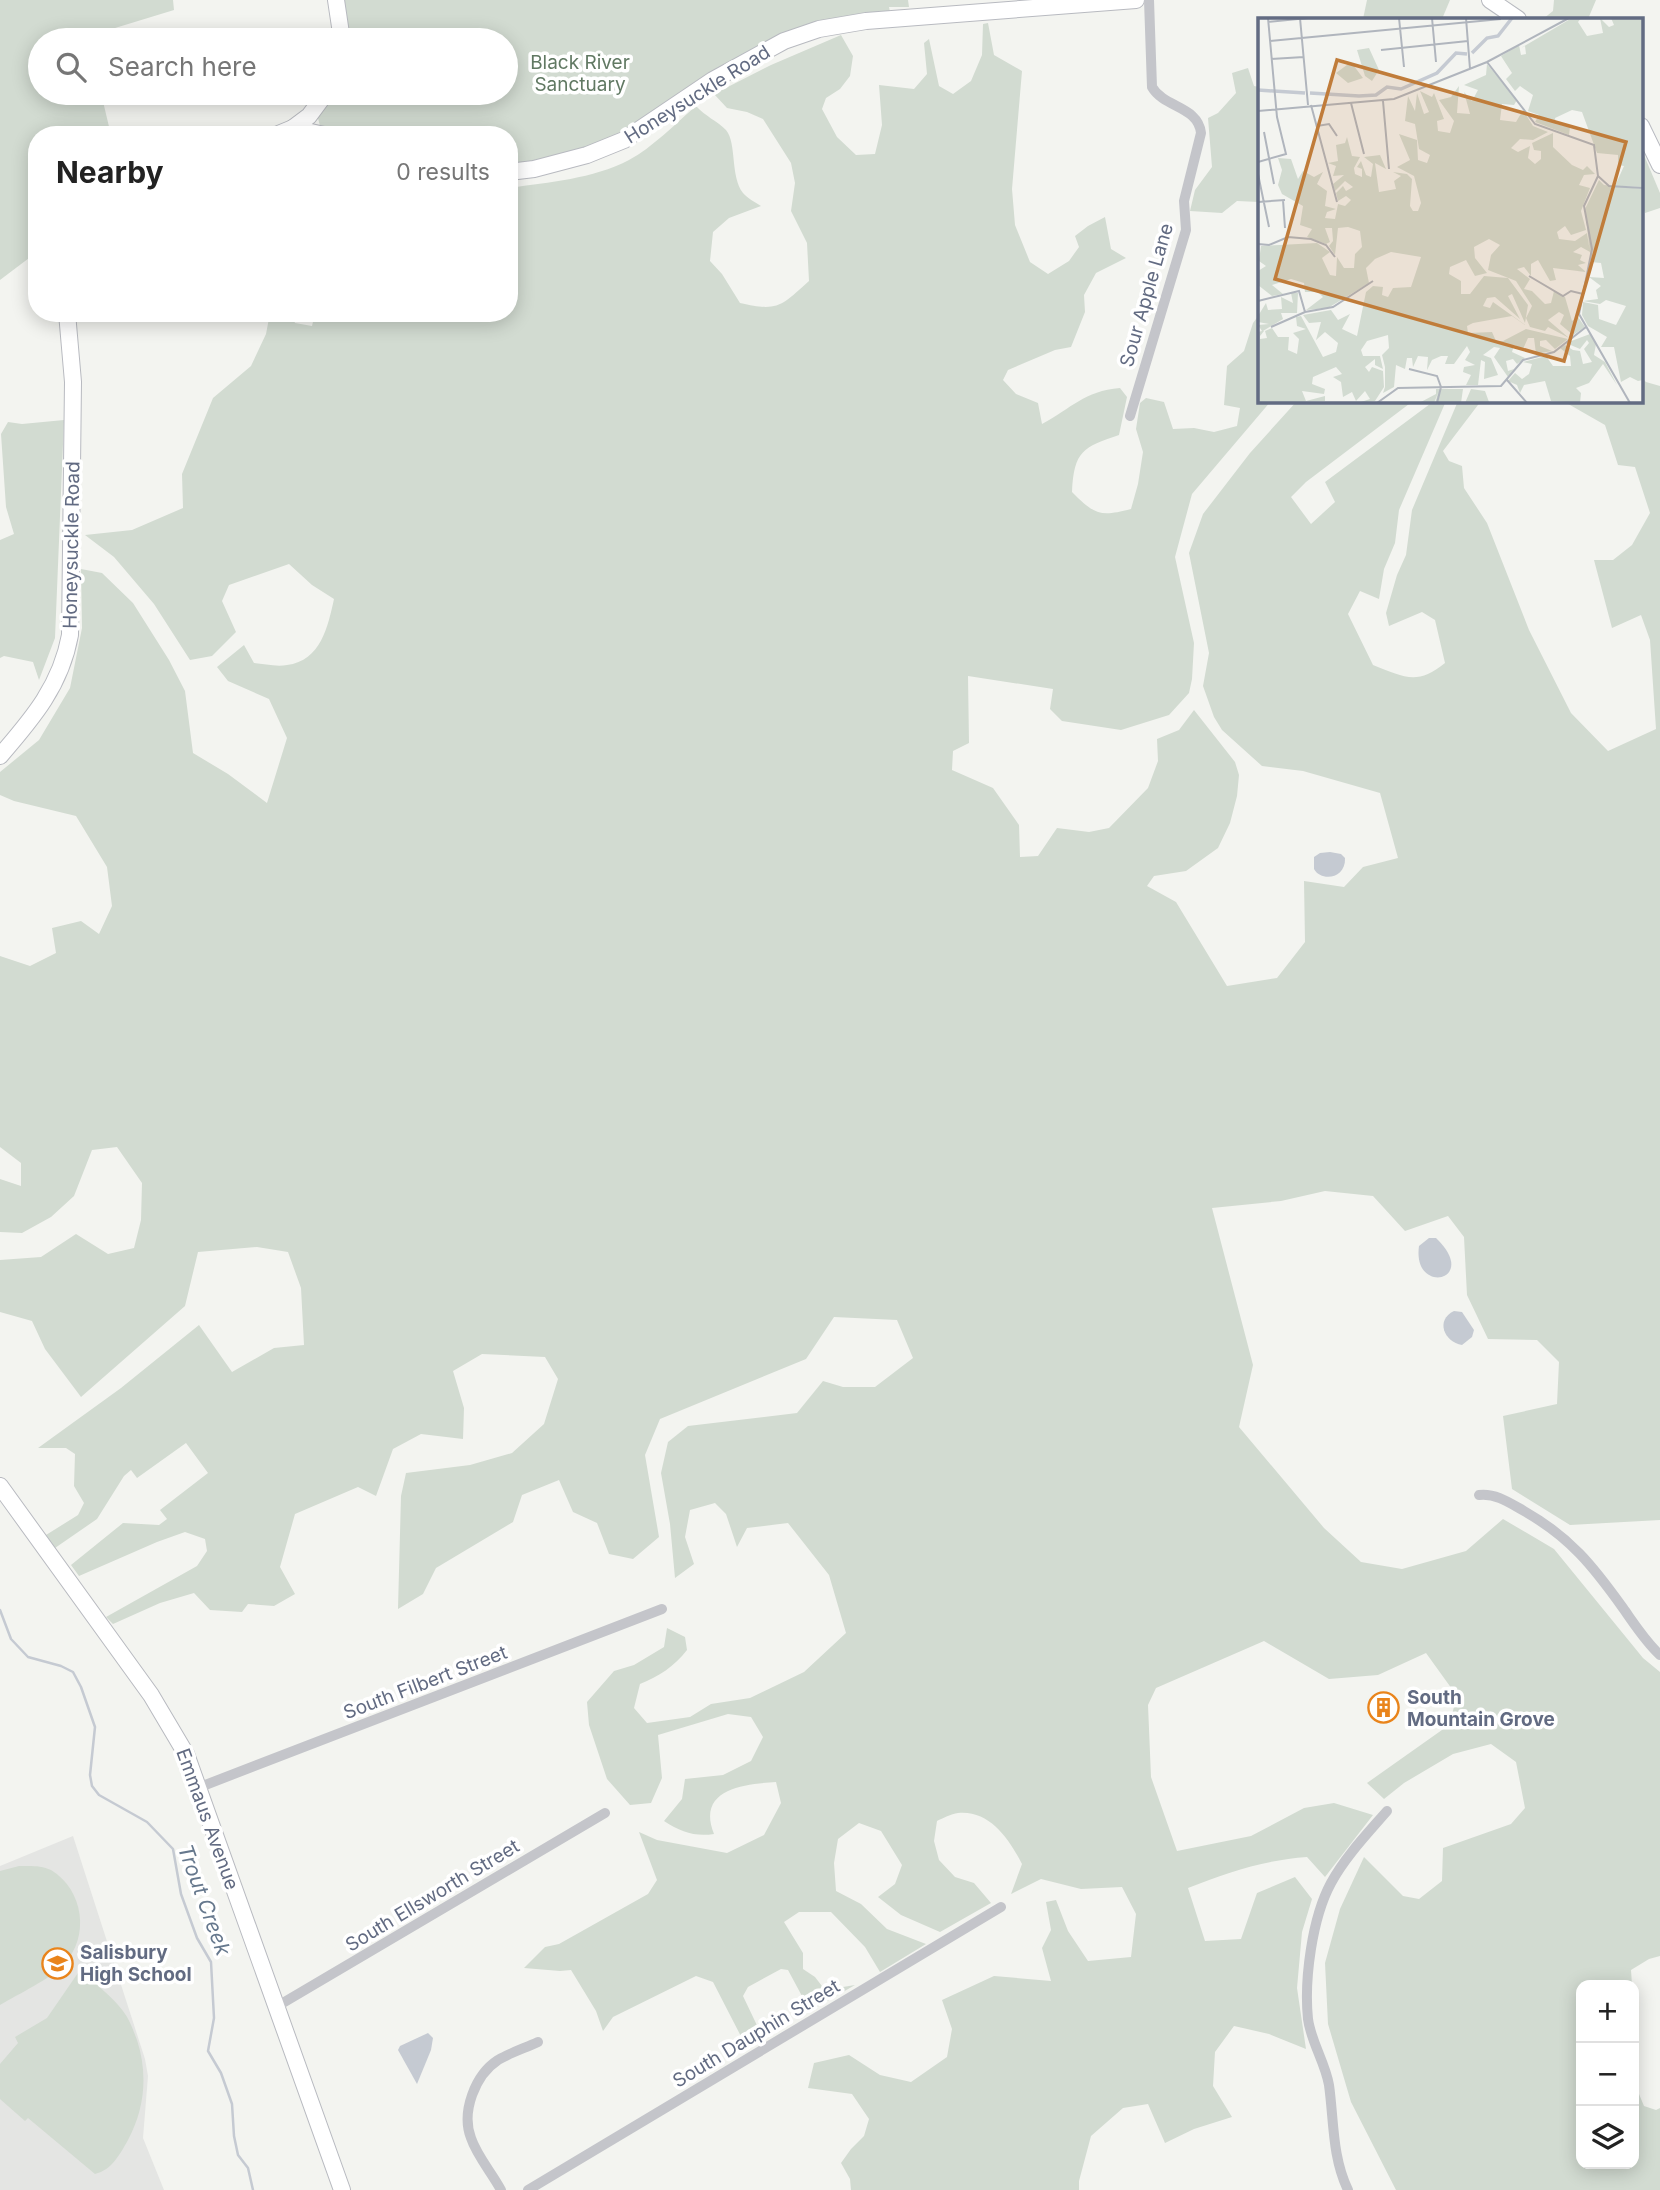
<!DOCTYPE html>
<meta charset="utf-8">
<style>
:root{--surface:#fff;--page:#f2f2f2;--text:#222;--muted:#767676;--line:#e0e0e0}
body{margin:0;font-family:Inter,sans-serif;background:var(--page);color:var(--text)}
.controls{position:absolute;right:21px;bottom:21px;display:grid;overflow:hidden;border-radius:14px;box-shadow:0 4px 18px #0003}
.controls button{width:63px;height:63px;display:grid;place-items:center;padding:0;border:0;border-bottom:2px solid var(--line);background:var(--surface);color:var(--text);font:35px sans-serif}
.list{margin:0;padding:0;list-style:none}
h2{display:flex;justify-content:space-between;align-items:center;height:91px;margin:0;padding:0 28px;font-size:30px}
h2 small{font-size:23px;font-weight:400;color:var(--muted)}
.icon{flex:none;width:38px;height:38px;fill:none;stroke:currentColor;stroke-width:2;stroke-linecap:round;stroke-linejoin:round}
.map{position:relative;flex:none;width:1660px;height:2190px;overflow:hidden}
.search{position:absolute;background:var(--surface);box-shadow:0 4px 18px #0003;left:28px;top:28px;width:490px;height:77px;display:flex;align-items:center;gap:18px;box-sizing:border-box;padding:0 24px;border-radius:38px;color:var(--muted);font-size:26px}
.panel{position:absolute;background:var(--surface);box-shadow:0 4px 18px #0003;left:28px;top:126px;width:490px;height:196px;border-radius:28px}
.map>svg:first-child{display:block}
.built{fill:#e4e5e3}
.green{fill:#d2dbd1}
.water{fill:#c5cad2}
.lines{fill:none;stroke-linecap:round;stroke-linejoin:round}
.stream{stroke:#c5cad2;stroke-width:2.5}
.secondary-casing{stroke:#b8bac0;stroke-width:18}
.street{stroke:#c4c5ca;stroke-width:10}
.secondary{stroke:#fff;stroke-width:16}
.labels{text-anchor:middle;stroke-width:7;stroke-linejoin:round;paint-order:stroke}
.park-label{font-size:19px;fill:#617963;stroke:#fff}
.street-label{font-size:19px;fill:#626b82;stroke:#fff}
.poi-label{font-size:19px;font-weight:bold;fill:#626b82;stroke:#fff;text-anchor:start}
.water-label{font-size:21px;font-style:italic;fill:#66788d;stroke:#fff}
.inset-river{fill:none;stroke:#c5cad2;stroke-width:3.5}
.inset-road{fill:none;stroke:#b0b5bd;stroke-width:2}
.view{fill:#c07c3a;fill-opacity:0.15;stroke:#c07c3a;stroke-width:3.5}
.inset-edge{fill:none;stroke:#626b82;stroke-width:3.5}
</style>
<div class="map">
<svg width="1660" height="2190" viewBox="0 0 1660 2190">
<rect width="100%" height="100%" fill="#f3f4f0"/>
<polygon class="built" points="73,1836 145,2059 148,2076 143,2138 164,2190 0,2190 0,1866"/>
<g class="green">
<polygon points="0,0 173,0 174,10 102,32 101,40 40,40 40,93 101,93 111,135 37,135 37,252 0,280"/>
<polygon points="340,0 908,0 909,7 889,7 890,12 863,13 806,26 606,140 548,160 509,165 509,135 348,135 320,126 317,114 331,93 506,93 506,40 346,40"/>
<polygon points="1367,0 1450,0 1442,19 1363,19"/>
<polygon points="1554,0 1596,0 1588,19 1543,19 1553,11"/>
<path d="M988 23 994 55 1022 71 1012 189 1015 225 1030 262 1048 274 1069 261 1079 247 1075 236 1088 226 1105 217 1111 249 1126 258 1096 273 1084 295 1085 312 1071 347 1055 350 1008 370 1003 380 1016 394 1038 403 1042 424C1072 408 1084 391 1120 388L1127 397 1119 435C1083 447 1074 451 1072 492 1095 515 1100 517 1131 509L1138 484 1143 452 1136 429 1140 403 1146 398 1164 402 1173 429 1194 428 1214 432 1237 426 1240 408 1224 405 1227 366 1244 351 1253 323 1259 315V401H1271L1192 494 1175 557 1194 643 1192 679 1189 693 1169 715 1121 730 1062 721 1050 709 1053 689 968 676 969 743 953 751 952 770 993 788 1019 825 1020 857 1038 856 1057 828 1089 832 1109 828 1148 788 1158 761 1157 739 1179 730 1194 710 1235 762 1239 775 1237 796 1230 823 1218 848 1186 871 1154 876 1147 886 1176 902 1227 986 1277 978 1305 942 1304 881 1344 887 1363 867 1398 858 1380 793 1303 771 1262 766 1222 730 1214 717 1203 686 1209 653 1189 553 1203 514 1250 453 1297 401H1413L1306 482 1291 497 1311 524 1335 502 1325 482 1434 401H1446L1399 510 1395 543 1384 569 1379 599 1360 591 1348 614 1373 665C1404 677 1417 686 1445 663L1435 620 1422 612 1389 626 1386 613 1397 575 1406 555 1412 510 1458 401H1481L1443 451 1449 461 1462 466 1464 488 1487 523 1529 630 1571 713 1608 751 1656 729 1650 640 1641 615 1612 628 1594 560H1613L1632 545 1650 513 1635 467 1618 465 1605 425 1563 401H1641V377L1646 382 1660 386V1520L1570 1525 1512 1489 1503 1416 1557 1404 1559 1362 1537 1340 1488 1339 1467 1295 1464 1237 1448 1216 1405 1231 1373 1196 1325 1191 1281 1201 1212 1208 1253 1365 1239 1427 1324 1528 1361 1562 1402 1569 1466 1551 1503 1519 1554 1549 1643 1658 1660 1672V1956L1649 1959 1631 1970 1632 1985H1581V2164H1634V2082L1644 2106 1656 2110 1660 2108V2190H1396L1351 2102 1328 2024 1325 1963 1340 1909 1364 1857 1403 1896 1419 1899 1442 1881 1443 1848 1511 1824 1525 1808 1516 1762 1491 1744 1453 1754 1404 1783 1384 1799 1367 1783 1449 1725 1457 1696 1426 1653 1378 1675 1329 1679 1264 1641 1156 1688 1148 1705 1151 1777 1177 1851 1251 1836 1304 1808 1334 1803 1373 1815 1325 1877 1307 1857C1265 1860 1228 1872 1188 1888L1205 1941 1241 1939 1257 1893 1295 1877 1312 1899 1302 1932 1297 1988 1306 2049 1269 2034 1234 2026 1215 2052 1213 2086 1232 2117 1194 2129 1165 2143 1148 2104 1123 2108 1091 2136 1079 2181V2190H851L850 2179 841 2163 851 2149 864 2136 869 2119 852 2094 808 2088 814 2063 849 2055 880 2075 911 2082 947 2057 952 2029 942 2000 994 1976 1051 1981 1042 1948 1051 1930 1046 1902 1056 1900 1068 1931 1088 1961 1131 1957 1136 1914 1122 1887 1081 1889 1041 1879 1011 1894 1022 1864C1009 1839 990 1810 958 1813 951 1814 943 1818 937 1821L934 1841 939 1860 955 1877 974 1883 991 1903 940 1932 901 1915 878 1897 895 1884 902 1865 881 1831 859 1823 838 1839 834 1863 836 1891 861 1904 887 1929 926 1944 880 1972 865 1947 831 1912H799L784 1922 803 1953V1969L815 1977 825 1990 855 1985 810 2011 788 1970 781 1969 748 1987 743 1996 763 2038 747 2048 713 1982 696 1976 613 2017 603 2031 596 2011 571 1970 560 1971 524 1968 545 1947 559 1944 648 1894 657 1880 639 1832 657 1840 727 1853 764 1835 781 1803 776 1782C744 1784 696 1789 714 1834 695 1837 681 1832 664 1821L682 1799 685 1779 723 1775 751 1761 763 1737 751 1717 728 1714 658 1735 662 1778 651 1803 630 1805 607 1779 589 1725 587 1702 614 1671 634 1665 664 1647 667 1628 685 1637 687 1650C674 1667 659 1676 640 1684L634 1708 647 1723 690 1717 711 1704 750 1698 804 1672 846 1633 829 1575 788 1523 747 1528 737 1547 726 1514 715 1503 690 1510 685 1537 694 1564 675 1578 670 1524 661 1473 668 1442 688 1426 797 1413 823 1381 843 1387H875L913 1358 897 1320 834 1317 806 1359 660 1419 645 1455 659 1537 633 1559 609 1554 597 1523 573 1512 559 1480 522 1495 513 1522 436 1568 423 1594 398 1609 401 1496 406 1473 470 1465 512 1453 544 1424 558 1379 545 1357 482 1354 453 1371 464 1408 463 1439 421 1434 393 1449 376 1496 358 1487 295 1514 280 1567 295 1594 274 1606 248 1604 242 1612 210 1610 194 1593 160 1603 113 1624 106 1617 197 1566 207 1551 205 1539 185 1532 157 1542 79 1576 71 1565 123 1523 159 1525 167 1519 160 1510 208 1473 186 1443 137 1478 131 1470 124 1476 97 1519 55 1548 46 1535 78 1515 84 1503 74 1486 75 1454 66 1448H38L121 1388 199 1325 232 1372 274 1348 304 1345 301 1288 288 1252 257 1247 198 1252 185 1306 81 1397 45 1349 32 1321 0 1312V1260L41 1257 76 1234 108 1254 134 1248 141 1220 142 1183 117 1147 92 1150 74 1196 51 1217 22 1233 0 1232V1179L21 1186V1163L0 1147V956L30 966 56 953 52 928 81 921 99 934 112 906 107 867 76 816 14 801 0 795V772L39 740 70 688 82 628 81 569 102 573 133 603 169 660 185 691 193 753 228 774 267 803 287 738 269 699 228 681 217 667 244 645 254 663C264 664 277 667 287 665 321 661 328 626 334 599L312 585 289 564 229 585 222 601 236 632 212 656 190 660 154 604 114 557 85 535 132 530 183 508 182 474 213 398 251 366 266 334 270 313H291L295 323 312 326 315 313H509V188C550 182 592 179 629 160 652 148 676 123 696 106 705 116 717 121 726 130 737 143 730 176 743 193 747 198 755 202 761 206L729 218 713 232 710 261 722 274 740 303C778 312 781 306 809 281L807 243 791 211 795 183 791 163 763 119 747 112 727 108 714 94 771 65 841 35 853 56 850 76 840 89 826 98 822 109 837 137 856 155 875 154 882 125 879 85 914 89 927 74 924 43 929 39 939 86 953 94 971 81 982 55 983 24Z"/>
<polygon points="1248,68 1254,86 1259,87 1259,202 1237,201 1222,213 1190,211 1195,190 1212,167 1208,118 1218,113 1236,93 1232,73"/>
<polygon points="1641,148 1660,193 1660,208 1645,213 1641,201"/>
<polygon points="64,420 55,638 39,680 33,662 4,656 0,658 0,540 14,534 6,507 1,434 8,422 22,424"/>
<path d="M19 1866C30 1866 41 1865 51 1870 84 1890 90 1937 64 1964 51 1979 18 1994 0 2005V1871Z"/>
<path d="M80 1970C94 1983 111 1995 123 2011 130 2020 133 2030 137 2040 148 2074 145 2108 128 2140 120 2154 112 2170 95 2174L28 2118 25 2121 0 2099V2064L18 2043 15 2037 47 2018Z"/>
</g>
<g class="water">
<path d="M1330 852 1341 854 1345 858C1346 879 1321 882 1314 869 1314 868 1314 859 1314 857L1320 853Z"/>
<path d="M1429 1238H1436C1481 1281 1412 1296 1419 1246Z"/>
<path d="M1454 1311 1462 1312 1474 1330 1472 1337 1462 1345C1444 1342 1435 1320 1454 1311Z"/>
<polygon points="428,2033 433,2038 431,2050 417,2084 398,2050 400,2046"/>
</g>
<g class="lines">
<polyline class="stream" points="0,1610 11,1639 28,1657 61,1666 73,1672 81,1687 95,1727 90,1775 92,1786 99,1795 147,1822 173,1849 181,1894 197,1938 211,1962 214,2018 208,2051 221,2073 232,2104 234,2136 238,2155 248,2168 253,2190"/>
<defs>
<g id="secondary">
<polyline points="336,0 342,40"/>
<polyline points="1490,0 1518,19"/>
<polyline points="1641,126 1660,165"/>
<polyline points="293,128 309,116 326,93"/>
<polyline points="276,135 293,128 324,135"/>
<polyline points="509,172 534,169 587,155 624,140 713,80 784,41 819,29 866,21 1136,0"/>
<path d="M0 756C33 718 61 685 70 635L73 382 67 313"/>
<polyline points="0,1486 151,1695 186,1754 342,2190"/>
</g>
</defs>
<use href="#secondary" class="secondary-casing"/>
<g class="street">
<path d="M1130 416 1186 230 1184 201 1201 133C1198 106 1164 108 1152 87L1149 0"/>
<path d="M1479 1495C1496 1493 1510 1503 1524 1511 1570 1537 1593 1566 1623 1608 1635 1625 1645 1641 1660 1655"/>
<polyline points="200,1787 662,1609"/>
<polyline points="276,2007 605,1813"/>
<path d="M501 2190C492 2173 477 2156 471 2138 461 2112 475 2075 498 2060 510 2053 525 2048 538 2042"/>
<polyline points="528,2190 1001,1907"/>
<path d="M1348 2190C1332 2157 1334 2121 1329 2085 1325 2062 1311 2042 1308 2019 1304 1980 1312 1918 1331 1883 1345 1857 1367 1834 1387 1811"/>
</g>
<use href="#secondary" class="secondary"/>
</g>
<defs>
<symbol id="building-ring" viewBox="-11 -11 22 22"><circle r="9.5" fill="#fff" stroke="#e9841b" stroke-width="1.5"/><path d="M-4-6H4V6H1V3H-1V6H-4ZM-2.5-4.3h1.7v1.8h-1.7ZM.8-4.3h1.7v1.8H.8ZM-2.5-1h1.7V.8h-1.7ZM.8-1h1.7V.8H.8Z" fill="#e9841b"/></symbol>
<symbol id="school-ring" viewBox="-11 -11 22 22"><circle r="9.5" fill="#fff" stroke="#e9841b" stroke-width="1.5"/><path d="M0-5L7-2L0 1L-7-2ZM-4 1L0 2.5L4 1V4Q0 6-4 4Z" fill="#e9841b"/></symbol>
</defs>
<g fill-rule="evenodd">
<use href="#building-ring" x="1366" y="1690" width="35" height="35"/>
<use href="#school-ring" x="40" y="1946" width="35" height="35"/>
</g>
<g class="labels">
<g class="park-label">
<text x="580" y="69">Black River<tspan x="580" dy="22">Sanctuary</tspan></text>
</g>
<g class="street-label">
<text transform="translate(697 94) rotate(-32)" y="7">Honeysuckle Road</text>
<text transform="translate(1146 295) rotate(-74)" y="7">Sour Apple Lane</text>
<text transform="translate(71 545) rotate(-89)" y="7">Honeysuckle Road</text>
<text transform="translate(425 1682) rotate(-21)" y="7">South Filbert Street</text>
<text transform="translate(208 1819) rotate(70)" y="7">Emmaus Avenue</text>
<text transform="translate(432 1895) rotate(-31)" y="7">South Ellsworth Street</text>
<text transform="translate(756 2033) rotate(-31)" y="7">South Dauphin Street</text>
</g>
<g class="poi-label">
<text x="1407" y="1704">South<tspan x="1407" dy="22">Mountain Grove</tspan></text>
<text x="80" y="1959">Salisbury<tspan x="80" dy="22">High School</tspan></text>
</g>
<g class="water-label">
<text transform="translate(204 1900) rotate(70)" y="7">Trout Creek</text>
</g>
</g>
<g transform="translate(1258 18)">
<rect width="385" height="385" fill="#f3f4f0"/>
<path d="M314 0H323L320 4 329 18 345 15 342 0 351 9 356 7 353 0H385V169L357 168 366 148 360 147V137L339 135 324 94 314 92 297 100 298 106 312 109 311 117 277 104 281 97 270 93 275 77 262 68 257 73 248 61 254 55 243 38 261 27 263 37 268 36 267 28 263 30ZM111 30 121 52 114 63 107 58 99 32ZM93 44 105 60 90 65 78 55ZM229 46 259 82 256 87 244 86 242 102 258 104 265 92 275 108 290 114 275 122 262 121 253 130 260 134 272 128 270 140 277 146 283 141V133L276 132 274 125 295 115V129L314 147 325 152 329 148 337 156 326 157 321 167 332 170 323 193 328 212 313 217 307 208 299 214 301 221 317 223 329 215 332 234 323 229 315 234 324 237 322 242 328 245 320 247 328 254 295 250 298 262 292 263 280 242 273 246V258L266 249 259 251 272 261 266 271 274 273 287 286 293 285 296 273 307 279 314 303 320 299 327 309 315 317 302 306 306 297 301 294 290 302 311 320 290 309 287 313 272 309 268 300 274 288 258 263 230 252 233 237 242 227 231 221 216 229 217 240 229 255 217 258 208 242 192 249 191 256 203 263V276H212L226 258 250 260 270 287 267 305 254 276 250 278 262 301 237 279 229 280 225 288 232 290 235 284 270 309 254 298 215 305 209 308 210 315 234 314 238 323H245L268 311 310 321 297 331 288 322 282 323V328L294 333 278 336 276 320H270L265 331 256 327 254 334 267 340 259 346 255 341 248 343 250 353 256 351 250 359 236 339 242 330 236 329 225 337 233 340 240 357 226 361 227 344 223 342 220 367H208L213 357 205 354 206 349 217 347 207 342 212 334 209 328 196 346H187L190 338H183L174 342 169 352 170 339 160 338 155 349 154 340H149L147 351 138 347 136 369 125 375 127 369V349L124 337 131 330 130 317 109 323 103 332 105 338H122L125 351 117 347V341L107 349 111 354 114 349 125 353 126 369 117 383 100 385 112 381 107 373 98 383 94 374 85 379 83 364 75 359 84 356 78 349 55 359 54 366 67 371 66 376 44 373 48 383 67 378V383L0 385V314L4 313 0 307 11 306 0 304V298L8 285 10 292 24 291 23 279 35 285 33 275H40L39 295H23L25 301 5 313H6L2 318V321L9 320 7 313 14 310 20 319H31L30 332 39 336 41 321 35 315 48 311 39 308 38 299 43 298 65 339 78 334 80 325 67 314 58 322 63 304 51 305 45 297 73 292 80 302 92 296 84 311 99 318 108 274 115 268 125 269 124 277 130 279 135 270 153 269 163 239 133 234 117 241 108 250 111 265 70 290 48 292 65 279 60 274H47L46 265 33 261 14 267 25 276 14 278 0 267V253L8 248 1 243 3 228 59 225 72 234 64 240 72 257 78 258 79 239 86 250H96L97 236 104 229 102 213 90 209 80 210 77 237 71 228 75 223 74 210H67L72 224 68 226 49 219 54 211 42 207 45 188 24 176 20 167 24 152 20 140 33 141 40 161 45 153 56 159 65 154 59 166 69 173 67 188 78 191 69 194 67 200 77 201 80 186 87 188 93 182 88 178 80 183 78 175 85 168 88 173 95 169 87 163 77 173 75 166 86 157 75 158 78 148 70 145 80 143 78 127 87 125 89 119 94 138 102 139 96 150 97 156 104 159V151L99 149 103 143 108 157 113 159 115 146 106 139 122 137 128 151 117 145 121 174 138 171 136 163 143 158 135 154 149 156 154 161 152 188 155 193H160L163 185 156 158 139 149 152 142 141 116 159 122 160 142 169 145 172 137 161 131 157 106 147 103 150 78 157 93 159 75 166 96 171 94 162 73 174 79 176 75 186 101 179 103 180 113 192 115 196 103 181 82 193 79 201 68 199 95 212 96 206 74 214 83 220 72 206 67 228 57ZM341 162 346 167 385 171V362L380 363 372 359 363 364 356 329H343L349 319 330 308 324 297 325 284 340 287 341 301 358 307 368 288 348 282 342 286 325 283 340 281 338 272 343 268 331 259 346 260 343 245 333 244 327 191ZM332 316 338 326 336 337 347 344 359 367 345 346 331 365 318 370 323 375 322 385 293 383 287 363 266 367 262 375 259 367 250 363 257 355 264 361 271 356 274 346 265 344 288 338 295 348H313L312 338 302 330 307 327 315 332 322 333 325 346 334 344 326 331 331 325 329 322 322 331 308 325ZM178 371H205L203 385H177L180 375 176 385H161L178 376ZM213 371 227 373 231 384 207 385Z" fill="#d2dbd1"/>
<path class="inset-river" d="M214 35 229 20 240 18 254 0M0 72 47 75M52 75 101 78 118 77 129 69 143 71 179 55 198 35 209 36"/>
<path class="inset-road" d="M42 0 50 87M141 0 146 49M174 0 178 44M208 0 212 51M10 4 50 0M12 23 243 1M123 32 210 23M13 41 46 39M229 44 277 106 336 127 340 158 326 188 334 231 321 296 372 385M125 83 131 151M93 85 106 136M53 87 79 184M0 93 136 81 229 44 311 0M59 108 71 106 79 118M6 114 16 166M0 144 28 136 19 99 10 0M0 156 11 209M340 158 351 168 385 170M25 182 27 210M0 184 27 182M0 226 11 227 30 219 53 221 68 227 77 239M271 258 305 278 313 273 325 276M0 283 41 273 47 294M13 309 47 294 75 289 115 263M151 351 179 358 183 369 179 385M249 362 269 385M119 385 140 370 243 368 265 342 296 334 328 309"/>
<path class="view" d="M79 42 368 124 306 343 17 261Z"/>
<rect width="385" height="385" class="inset-edge"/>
</g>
</svg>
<div class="controls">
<button>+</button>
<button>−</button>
<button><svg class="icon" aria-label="layers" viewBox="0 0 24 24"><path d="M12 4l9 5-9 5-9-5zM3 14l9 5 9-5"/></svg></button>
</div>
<div class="search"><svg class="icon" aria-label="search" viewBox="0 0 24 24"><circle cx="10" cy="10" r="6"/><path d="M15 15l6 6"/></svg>Search here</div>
<section class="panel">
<h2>Nearby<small>0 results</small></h2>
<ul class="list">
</ul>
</section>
</div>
